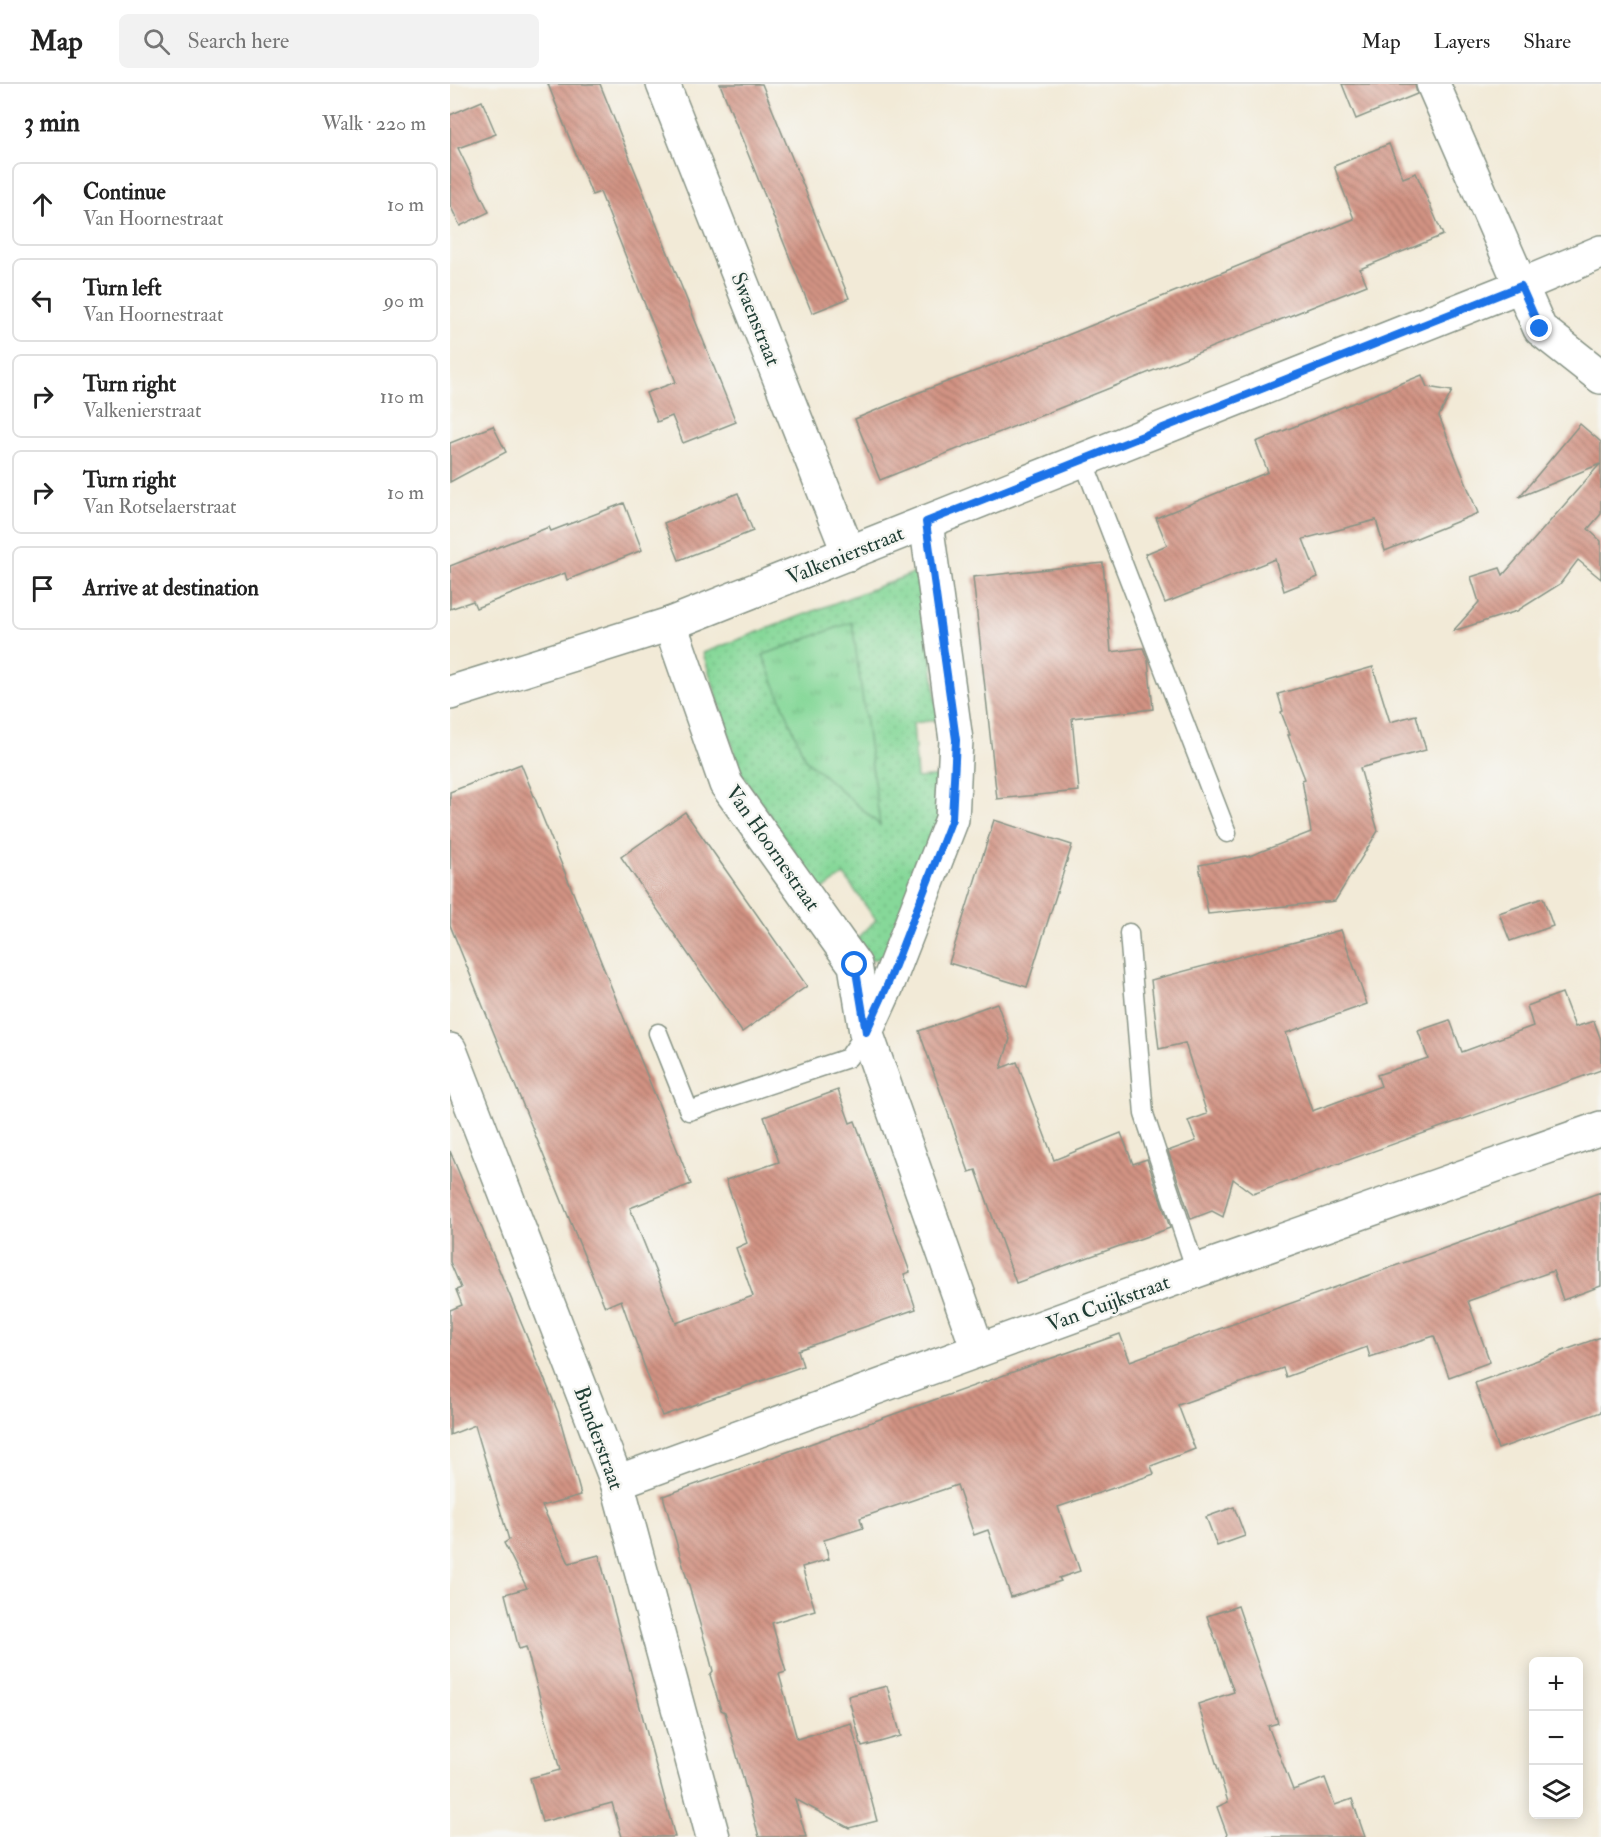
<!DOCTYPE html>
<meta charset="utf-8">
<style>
:root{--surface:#fff;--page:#f2f2f2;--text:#222;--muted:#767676;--line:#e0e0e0}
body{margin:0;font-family:"IM FELL Double Pica",serif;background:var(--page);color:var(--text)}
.controls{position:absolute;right:18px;bottom:18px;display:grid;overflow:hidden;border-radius:9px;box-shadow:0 3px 15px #0003}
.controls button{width:54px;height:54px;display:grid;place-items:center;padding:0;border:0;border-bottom:2px solid var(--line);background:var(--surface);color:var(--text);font:30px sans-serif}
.stop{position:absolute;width:18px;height:18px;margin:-14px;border:4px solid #1a73e8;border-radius:50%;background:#fff}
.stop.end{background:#1a73e8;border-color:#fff;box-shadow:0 2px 6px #0008}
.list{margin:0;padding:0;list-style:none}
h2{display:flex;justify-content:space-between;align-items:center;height:78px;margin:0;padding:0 24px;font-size:26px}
h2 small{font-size:20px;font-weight:400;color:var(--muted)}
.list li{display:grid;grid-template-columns:39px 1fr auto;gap:18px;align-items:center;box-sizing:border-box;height:84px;margin:0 12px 12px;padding:0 12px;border:2px solid var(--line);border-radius:9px}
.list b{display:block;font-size:22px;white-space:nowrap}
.list p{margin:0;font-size:20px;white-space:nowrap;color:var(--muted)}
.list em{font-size:20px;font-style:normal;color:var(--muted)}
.icon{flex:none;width:33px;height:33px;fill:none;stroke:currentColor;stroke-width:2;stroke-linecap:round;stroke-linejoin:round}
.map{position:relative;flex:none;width:1151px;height:1753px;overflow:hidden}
header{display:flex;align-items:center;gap:36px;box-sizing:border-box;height:84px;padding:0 30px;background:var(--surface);border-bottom:2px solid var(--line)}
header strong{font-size:28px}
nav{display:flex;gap:33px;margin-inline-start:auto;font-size:21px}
.search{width:420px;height:54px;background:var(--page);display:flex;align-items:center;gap:15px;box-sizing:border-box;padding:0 21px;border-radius:9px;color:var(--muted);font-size:22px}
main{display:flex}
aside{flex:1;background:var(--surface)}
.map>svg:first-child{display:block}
.grass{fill:url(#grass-dots);stroke:#528a66;stroke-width:1.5}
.park{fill:url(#park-tufts);stroke:#528a66;stroke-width:1.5}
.building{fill:url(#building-back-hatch)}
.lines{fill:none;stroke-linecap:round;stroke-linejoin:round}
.lane-casing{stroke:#889486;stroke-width:21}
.street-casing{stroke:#889486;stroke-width:36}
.lane{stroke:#fff;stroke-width:18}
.street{stroke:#fff;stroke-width:33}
.route{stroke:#1a73e8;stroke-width:8}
.labels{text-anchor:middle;stroke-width:5;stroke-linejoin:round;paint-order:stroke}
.street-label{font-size:21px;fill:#1f3d34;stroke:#f6f6f2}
</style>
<header>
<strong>Map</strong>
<div class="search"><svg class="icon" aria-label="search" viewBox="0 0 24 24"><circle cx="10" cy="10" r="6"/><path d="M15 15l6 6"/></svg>Search here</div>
<nav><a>Map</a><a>Layers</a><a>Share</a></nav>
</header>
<main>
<aside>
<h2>3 min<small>Walk · 220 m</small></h2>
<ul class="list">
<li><svg class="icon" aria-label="ahead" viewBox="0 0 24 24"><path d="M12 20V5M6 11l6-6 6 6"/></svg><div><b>Continue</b><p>Van Hoornestraat</p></div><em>10 m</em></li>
<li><svg class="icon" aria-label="left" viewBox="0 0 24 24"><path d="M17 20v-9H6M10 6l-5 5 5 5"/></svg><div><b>Turn left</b><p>Van Hoornestraat</p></div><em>90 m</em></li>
<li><svg class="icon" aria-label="right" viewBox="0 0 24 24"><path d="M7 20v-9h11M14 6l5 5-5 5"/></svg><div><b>Turn right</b><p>Valkenierstraat</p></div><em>110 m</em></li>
<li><svg class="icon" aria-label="right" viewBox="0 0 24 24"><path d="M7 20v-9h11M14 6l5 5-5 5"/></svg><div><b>Turn right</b><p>Van Rotselaerstraat</p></div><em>10 m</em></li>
<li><svg class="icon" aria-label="arrive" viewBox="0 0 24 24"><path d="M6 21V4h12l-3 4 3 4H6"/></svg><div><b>Arrive at destination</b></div></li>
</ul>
</aside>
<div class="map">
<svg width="1151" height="1753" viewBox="0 0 1151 1753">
<defs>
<pattern id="grass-dots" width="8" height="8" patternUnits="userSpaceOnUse" patternTransform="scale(1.5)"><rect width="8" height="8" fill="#86d899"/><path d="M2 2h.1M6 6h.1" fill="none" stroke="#73ba84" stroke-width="1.8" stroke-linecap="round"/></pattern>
<pattern id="park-tufts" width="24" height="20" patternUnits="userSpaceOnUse" patternTransform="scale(1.5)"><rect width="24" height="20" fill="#86d899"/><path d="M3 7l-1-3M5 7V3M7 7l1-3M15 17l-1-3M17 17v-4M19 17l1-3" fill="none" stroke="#73ba84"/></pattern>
<pattern id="building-back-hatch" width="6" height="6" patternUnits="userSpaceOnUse" patternTransform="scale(1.5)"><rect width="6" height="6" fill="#d29383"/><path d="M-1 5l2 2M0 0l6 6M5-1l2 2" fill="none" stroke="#aa796c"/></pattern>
</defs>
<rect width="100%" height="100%" fill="#f6f6f2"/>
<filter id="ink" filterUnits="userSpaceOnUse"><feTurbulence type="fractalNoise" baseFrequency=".0167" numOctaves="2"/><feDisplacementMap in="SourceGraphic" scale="12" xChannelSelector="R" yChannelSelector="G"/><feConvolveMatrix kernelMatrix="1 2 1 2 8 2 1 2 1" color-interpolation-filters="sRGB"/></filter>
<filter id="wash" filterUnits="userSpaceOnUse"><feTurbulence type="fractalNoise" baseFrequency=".008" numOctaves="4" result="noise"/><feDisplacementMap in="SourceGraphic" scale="24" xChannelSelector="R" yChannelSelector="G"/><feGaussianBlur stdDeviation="1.35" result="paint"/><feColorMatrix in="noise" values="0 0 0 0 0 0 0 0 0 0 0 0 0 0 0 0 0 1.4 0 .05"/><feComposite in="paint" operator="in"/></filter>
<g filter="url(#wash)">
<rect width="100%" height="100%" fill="#f2ead7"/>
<polygon class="grass" points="464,489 476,515 488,636 463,639 467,694 494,692 496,721 443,873 418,876 406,856 426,836 394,791 371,807 291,689 253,569"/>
<polygon class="park" points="402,538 430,741 355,675 313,571"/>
<g id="blocks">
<g class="building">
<polygon points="98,0 150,0 286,338 233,359 222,332 207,338 196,309 226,298 150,108 142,111"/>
<polygon points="270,0 312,0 399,214 362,229"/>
<polygon points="892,0 965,0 967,10 906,35"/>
<polygon points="32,17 46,50 8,64 39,128 10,142 0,121 0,31"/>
<polygon points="939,60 953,94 966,89 993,151 910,185 917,201 430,396 405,335 470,308 566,272 904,135 884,82"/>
<polygon points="972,291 977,303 1002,307 989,332 1028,429 935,467 926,436 853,455 868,493 834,507 825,475 715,519 695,470 717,461 706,434 818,388 806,358"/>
<polygon points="1130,340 1151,358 1151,430 1138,445 1151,457 1151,495 1128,476 1110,500 1067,527 1003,547 1029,518 1021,493 1050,484 1053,491 1150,380 1069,413"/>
<polygon points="43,342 56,368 0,398 0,359"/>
<polygon points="288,409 303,447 229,476 214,439"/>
<polygon points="174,419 192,466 117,496 115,489 26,524 23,517 0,525 0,482 99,443 101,447"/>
<polygon points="653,479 661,568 693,564 698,576 703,625 622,634 629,707 547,715 523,493"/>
<polygon points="923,583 940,638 966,631 976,666 910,684 928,747 885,817 758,830 749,781 796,772 797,773 861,748 852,696 855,695 838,651 840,651 831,628 833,627 828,610"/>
<polygon points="71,680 241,1100 180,1124 226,1239 303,1212 286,1164 297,1159 276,1096 329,1078 314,1033 388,1006 400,1039 405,1037 460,1188 454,1190 466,1225 348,1266 353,1282 212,1332 171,1216 155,1223 0,841 0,708"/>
<polygon points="235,728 357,902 292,948 171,773"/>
<polygon points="544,736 622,761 577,903 499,879"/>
<polygon points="1093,814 1103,842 1060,857 1049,829"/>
<polygon points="891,846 917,920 836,949 862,1027 931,1002 927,991 978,974 968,947 1000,936 1012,968 1083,942 1077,922 1112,909 1125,943 1144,937 1151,956 1151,986 803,1110 783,1095 773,1133 762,1127 741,1135 718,1067 746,1057 738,1037 757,1030 735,959 709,965 701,896"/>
<polygon points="547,919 560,955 551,984 567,978 604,1076 671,1049 683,1080 697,1075 720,1144 566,1199 526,1086 519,1088 469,947"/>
<polygon points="0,1067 108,1328 131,1411 92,1422 119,1479 149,1471 225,1753 172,1753 162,1719 92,1738 80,1694 110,1686 76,1563 69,1565 55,1510 77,1504 54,1459 59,1456 25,1341 0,1351 0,1226 12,1221 6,1206 11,1204 0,1178"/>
<polygon points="1151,1108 1151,1202 1113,1216 1103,1187 1018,1217 1040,1278 999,1293 984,1252 920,1273 917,1263 836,1293 833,1284 728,1321 745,1365 701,1382 704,1390 608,1423 630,1487 609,1494 611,1497 561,1513 538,1446 524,1451 507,1401 410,1434 413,1444 374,1456 379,1475 352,1483 365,1526 322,1539 336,1588 329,1590 347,1655 401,1639 427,1737 399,1744 345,1715 356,1753 309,1753 280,1646 275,1628 271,1626 260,1591 263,1587 258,1568 213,1412 670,1250 680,1277"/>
<polygon points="1151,1253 1151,1328 1048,1365 1025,1299"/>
<polygon points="784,1423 795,1452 767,1462 756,1433"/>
<polygon points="788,1522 828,1639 818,1642 843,1706 875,1694 885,1721 902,1715 915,1753 778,1753 767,1723 778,1718 748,1620 784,1608 757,1532"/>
<polygon points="437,1602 451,1652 412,1663 398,1612"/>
</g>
</g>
</g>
<g filter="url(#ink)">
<use href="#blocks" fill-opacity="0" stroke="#889486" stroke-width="1.5"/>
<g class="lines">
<defs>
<g id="lane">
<polyline points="633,376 777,749"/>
<polyline points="679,849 694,1030 746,1187"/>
<polyline points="208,949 239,1027 398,974 416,948"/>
</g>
<g id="street">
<polyline points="213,0 399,470"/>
<polyline points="983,0 1090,245 1151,293"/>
<polyline points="220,540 276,700 405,881 416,948 528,1266"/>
<polyline points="0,609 220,540 1070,202 1151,168"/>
<polyline points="416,948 437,902 502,735 506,656 476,438"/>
<polyline points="0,966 167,1398 263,1753"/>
<polyline points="167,1398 746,1187 1151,1044"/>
</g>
</defs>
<use href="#lane" class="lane-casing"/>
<use href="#street" class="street-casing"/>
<use href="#lane" class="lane"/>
<use href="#street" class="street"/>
</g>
</g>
<g class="lines" filter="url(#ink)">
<polyline class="route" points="405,881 416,948 437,902 502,735 506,656 476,438 1071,202 1090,245"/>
</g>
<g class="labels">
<g class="street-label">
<text transform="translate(306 235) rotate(68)" y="7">Swaenstraat</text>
<text transform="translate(395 471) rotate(-22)" y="7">Valkenierstraat</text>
<text transform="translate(323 764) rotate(55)" y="7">Van Hoornestraat</text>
<text transform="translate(658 1219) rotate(-20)" y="7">Van Cuijkstraat</text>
<text transform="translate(149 1354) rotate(70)" y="7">Bunderstraat</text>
</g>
</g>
</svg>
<div class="controls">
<button>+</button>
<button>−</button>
<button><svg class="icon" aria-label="layers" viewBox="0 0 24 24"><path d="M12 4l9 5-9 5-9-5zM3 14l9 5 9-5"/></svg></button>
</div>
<div class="stop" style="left:405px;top:881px"></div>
<div class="stop end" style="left:1090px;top:245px"></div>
</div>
</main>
